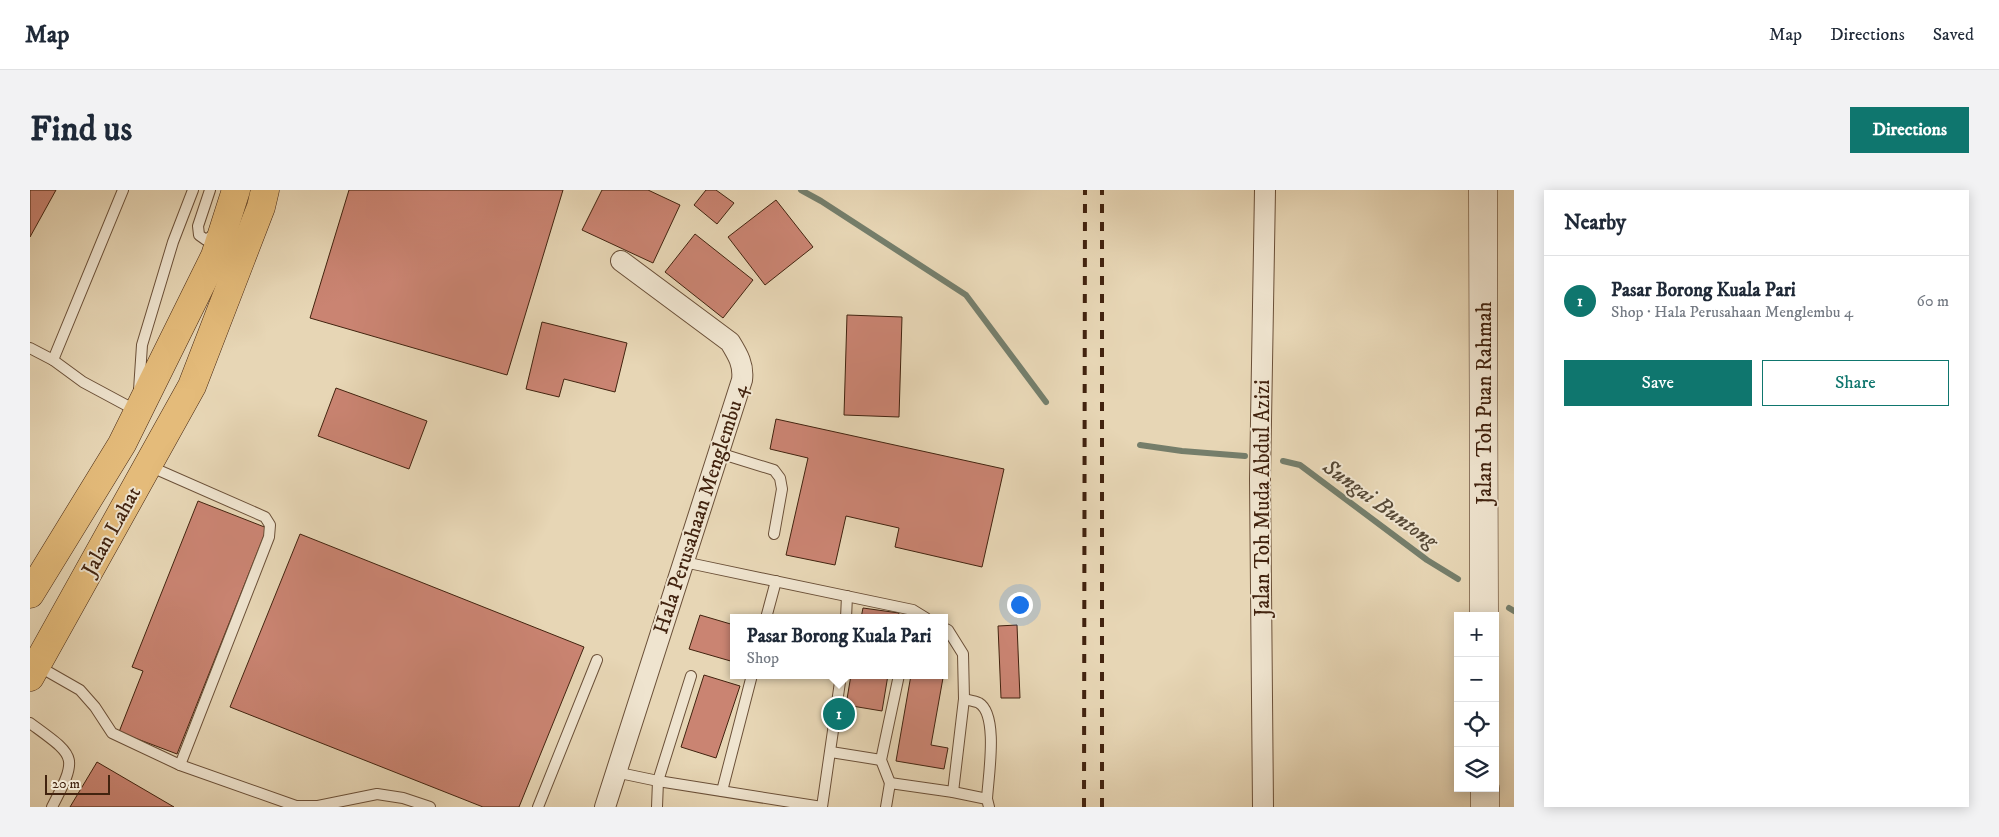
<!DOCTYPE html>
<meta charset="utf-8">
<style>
:root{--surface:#fff;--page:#f2f2f3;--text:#1f2937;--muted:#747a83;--line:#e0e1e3;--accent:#0f766e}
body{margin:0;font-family:"IM FELL DW Pica",serif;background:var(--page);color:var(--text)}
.controls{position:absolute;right:15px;bottom:15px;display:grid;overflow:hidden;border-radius:0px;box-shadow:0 2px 12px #0003}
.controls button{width:45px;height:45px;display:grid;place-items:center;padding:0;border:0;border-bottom:1px solid var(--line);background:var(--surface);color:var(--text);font:25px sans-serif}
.scale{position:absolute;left:15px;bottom:12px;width:65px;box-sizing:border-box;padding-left:5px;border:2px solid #42230f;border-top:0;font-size:14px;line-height:18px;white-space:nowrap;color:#42230f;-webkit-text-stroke:4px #efe4cf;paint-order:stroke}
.you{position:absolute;left:989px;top:414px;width:18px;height:18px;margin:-12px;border:4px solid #fff;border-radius:50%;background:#1a73e8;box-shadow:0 0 0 8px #1a73e833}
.badge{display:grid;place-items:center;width:32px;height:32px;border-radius:50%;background:var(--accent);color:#fff;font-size:16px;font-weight:700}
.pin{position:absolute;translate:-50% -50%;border:2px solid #fff;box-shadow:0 1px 5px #0006}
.popup{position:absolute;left:700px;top:424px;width:218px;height:65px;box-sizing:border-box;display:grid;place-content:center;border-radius:0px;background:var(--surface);filter:drop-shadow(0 1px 4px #0005);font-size:16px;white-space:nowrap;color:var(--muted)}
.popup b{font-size:19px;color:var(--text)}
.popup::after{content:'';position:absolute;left:50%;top:100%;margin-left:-10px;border:10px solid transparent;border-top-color:var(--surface)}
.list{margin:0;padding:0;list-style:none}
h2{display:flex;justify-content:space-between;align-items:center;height:65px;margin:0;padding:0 20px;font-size:21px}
h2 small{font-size:16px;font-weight:400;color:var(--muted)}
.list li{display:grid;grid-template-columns:32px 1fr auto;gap:15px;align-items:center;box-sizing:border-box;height:90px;padding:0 20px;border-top:1px solid var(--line)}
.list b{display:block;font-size:19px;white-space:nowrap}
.list p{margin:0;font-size:16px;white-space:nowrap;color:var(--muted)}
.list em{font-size:16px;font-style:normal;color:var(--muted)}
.actions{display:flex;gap:10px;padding:15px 20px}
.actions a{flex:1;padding:11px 0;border:1px solid var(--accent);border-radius:0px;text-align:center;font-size:18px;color:var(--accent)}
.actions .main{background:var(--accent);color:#fff}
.icon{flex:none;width:28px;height:28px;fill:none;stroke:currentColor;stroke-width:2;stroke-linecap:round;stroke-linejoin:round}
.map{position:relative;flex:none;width:1484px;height:617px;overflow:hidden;border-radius:0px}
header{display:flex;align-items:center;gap:30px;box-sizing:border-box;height:70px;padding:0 25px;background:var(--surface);border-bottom:1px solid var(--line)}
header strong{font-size:24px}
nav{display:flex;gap:28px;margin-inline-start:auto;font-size:18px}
.intro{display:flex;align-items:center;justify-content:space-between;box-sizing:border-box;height:120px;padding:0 30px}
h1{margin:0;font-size:35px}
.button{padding:12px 22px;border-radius:0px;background:var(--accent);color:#fff;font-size:18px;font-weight:700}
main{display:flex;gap:30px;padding:0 30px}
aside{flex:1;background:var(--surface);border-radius:0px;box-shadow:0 2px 12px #0003}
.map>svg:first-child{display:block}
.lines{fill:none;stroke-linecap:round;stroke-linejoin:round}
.stream{stroke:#757e6b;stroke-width:6}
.building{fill:#ca8472;stroke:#42230f}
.lane-casing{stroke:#6b5038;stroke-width:12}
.street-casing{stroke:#6b5038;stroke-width:22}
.secondary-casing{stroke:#42230f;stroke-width:29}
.primary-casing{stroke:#42230f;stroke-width:29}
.lane{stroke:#efe4cf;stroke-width:10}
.street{stroke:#efe4cf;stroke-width:20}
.secondary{stroke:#efe4cf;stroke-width:28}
.primary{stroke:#e4bb7a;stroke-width:28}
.rail{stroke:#42230f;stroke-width:4;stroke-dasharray:9 9;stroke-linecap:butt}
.labels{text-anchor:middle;stroke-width:4;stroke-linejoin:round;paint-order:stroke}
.street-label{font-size:21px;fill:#42230f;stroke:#efe4cf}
.water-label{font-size:22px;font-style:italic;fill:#574936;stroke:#efe4cf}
</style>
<header>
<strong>Map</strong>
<nav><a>Map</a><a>Directions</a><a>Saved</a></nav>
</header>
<div class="intro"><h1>Find us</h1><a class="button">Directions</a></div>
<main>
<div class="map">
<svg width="1484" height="617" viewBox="0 0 1484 617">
<rect width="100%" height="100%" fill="#e7d6b5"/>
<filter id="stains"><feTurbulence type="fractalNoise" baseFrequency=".004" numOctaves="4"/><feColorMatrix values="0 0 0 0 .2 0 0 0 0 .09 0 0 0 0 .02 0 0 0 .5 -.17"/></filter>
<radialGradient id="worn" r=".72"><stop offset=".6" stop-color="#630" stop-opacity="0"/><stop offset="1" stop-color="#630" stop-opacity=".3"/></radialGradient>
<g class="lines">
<g class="stream">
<polyline points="771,0 791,11 936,105 1016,212"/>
<polyline points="1110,255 1152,261 1215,266"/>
<polyline points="1253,271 1270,275 1397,370 1428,389"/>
<polyline points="1479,418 1484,421"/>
</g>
</g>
<g class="building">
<polygon points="0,0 26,0 0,47"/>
<polygon points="319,0 533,0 477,185 280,128"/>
<polygon points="572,0 618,0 650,15 623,73 552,40"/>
<polygon points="676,0 686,0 704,13 687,34 664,15"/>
<polygon points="746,10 783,57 735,95 698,47"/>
<polygon points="665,44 723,90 693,128 635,82"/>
<polygon points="817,125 872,127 869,227 814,225"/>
<polygon points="512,132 597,153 585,202 534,189 529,207 496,199"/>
<polygon points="306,198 397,231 379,279 288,246"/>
<polygon points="746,229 974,279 952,377 865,357 869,338 816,326 805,375 756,365 778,268 740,259"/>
<polygon points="168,311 237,338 147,564 89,542 113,481 102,477"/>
<polygon points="270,344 554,457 489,617 453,617 200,517"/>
<polygon points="833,418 869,423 868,428 831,428"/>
<polygon points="670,425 704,435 704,472 659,459"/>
<polygon points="987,435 990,508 971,508 968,436"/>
<polygon points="674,485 710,496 686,568 651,557"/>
<polygon points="821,485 858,485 852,521 816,515"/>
<polygon points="881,485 913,488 901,555 918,558 914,579 866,571"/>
<polygon points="67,572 144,617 40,617"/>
</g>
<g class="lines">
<defs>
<g id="lane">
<polyline points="93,0 23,170 53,192 107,221"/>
<polyline points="180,0 168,36 169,45 176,50 187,42"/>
<polyline points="0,158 23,170"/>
<polyline points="109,200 112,155 143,52 163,0"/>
<polyline points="689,263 744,280 750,288 752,299 744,344"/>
<polyline points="119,276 235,327 240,335 239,347 150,575"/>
<polyline points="654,372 883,420 896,428"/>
<polyline points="736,428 746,391"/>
<polyline points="816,428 817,406"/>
<polyline points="914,438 918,440 933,464 934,509 923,602"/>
<polyline points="8,476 50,500 65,517 82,543 150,575 266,616 288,616 347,604 373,608 400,617"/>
<path d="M934 509C938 510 945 511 949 513 969 525 958 588 957 609"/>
<path d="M0 533C46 567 49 565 22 617"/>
<polyline points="801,562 851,570"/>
<polyline points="585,582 628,591 792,617"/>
<polyline points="860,593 851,570 869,485"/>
<polyline points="692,601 722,485"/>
<polyline points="508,617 567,470"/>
<polyline points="627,617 628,591 661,486"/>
<polyline points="792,617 811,485"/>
<polyline points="856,617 860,593 923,602 957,609 959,617"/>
</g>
<g id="street">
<path d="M575 617 712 190C714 175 708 165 700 152L591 71"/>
<polyline points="1233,617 1230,289 1235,0"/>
</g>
<g id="secondary">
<polyline points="1453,0 1454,426"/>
<polyline points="1455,598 1455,617"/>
</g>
<g id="primary">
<polyline points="0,404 92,254 185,66 206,0"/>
<polyline points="0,487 162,196 231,17 235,0"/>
</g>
</defs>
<use href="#lane" class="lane-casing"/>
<use href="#street" class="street-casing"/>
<use href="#secondary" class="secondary-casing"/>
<use href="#primary" class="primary-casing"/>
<use href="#lane" class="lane"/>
<use href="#street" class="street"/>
<use href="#secondary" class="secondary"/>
<use href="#primary" class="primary"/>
<g class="rail">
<polyline points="1054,617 1055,0"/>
<polyline points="1072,617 1072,0"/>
</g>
</g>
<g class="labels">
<g class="street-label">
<text transform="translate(1454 213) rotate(-90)" y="7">Jalan Toh Puan Rahmah</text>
<text transform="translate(1232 308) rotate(-90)" y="7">Jalan Toh Muda Abdul Azizi</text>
<text transform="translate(670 319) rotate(-72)" y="7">Hala Perusahaan Menglembu 4</text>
<text transform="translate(81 341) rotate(-61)" y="7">Jalan Lahat</text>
</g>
<g class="water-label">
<text transform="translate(1351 313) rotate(36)" y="8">Sungai Buntong</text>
</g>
</g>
<rect width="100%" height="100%" filter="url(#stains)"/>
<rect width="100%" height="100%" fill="url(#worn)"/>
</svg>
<div class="controls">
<button>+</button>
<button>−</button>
<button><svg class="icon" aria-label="locate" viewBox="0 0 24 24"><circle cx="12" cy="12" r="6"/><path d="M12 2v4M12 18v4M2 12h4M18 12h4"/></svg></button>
<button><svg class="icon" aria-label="layers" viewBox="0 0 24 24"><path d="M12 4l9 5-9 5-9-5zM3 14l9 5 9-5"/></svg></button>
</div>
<div class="scale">20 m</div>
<div class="you"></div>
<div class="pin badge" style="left:809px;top:524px">1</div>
<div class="popup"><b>Pasar Borong Kuala Pari</b>Shop</div>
</div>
<aside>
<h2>Nearby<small></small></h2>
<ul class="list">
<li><span class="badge">1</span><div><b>Pasar Borong Kuala Pari</b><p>Shop · Hala Perusahaan Menglembu 4</p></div><em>60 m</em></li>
</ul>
<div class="actions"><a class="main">Save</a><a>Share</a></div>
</aside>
</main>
